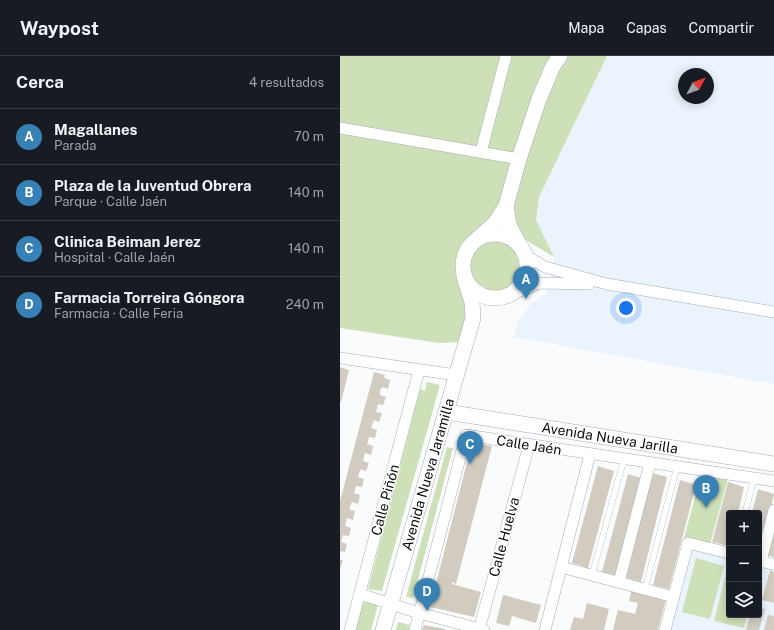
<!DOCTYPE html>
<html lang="es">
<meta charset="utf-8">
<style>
:root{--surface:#171b24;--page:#20242c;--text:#f1f3f6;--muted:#9ea1a6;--line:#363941;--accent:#3881b5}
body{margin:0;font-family:"Public Sans",sans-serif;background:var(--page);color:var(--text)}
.controls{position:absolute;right:12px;bottom:12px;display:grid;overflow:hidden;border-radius:4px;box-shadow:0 2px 10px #0003}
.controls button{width:36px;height:36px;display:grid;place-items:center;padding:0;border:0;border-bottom:1px solid var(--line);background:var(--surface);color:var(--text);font:20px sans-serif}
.compass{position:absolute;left:338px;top:12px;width:36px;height:36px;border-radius:50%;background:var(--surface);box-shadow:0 2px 10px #0003;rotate:49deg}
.you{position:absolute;left:286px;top:252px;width:14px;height:14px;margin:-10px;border:3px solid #fff;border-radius:50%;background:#1a73e8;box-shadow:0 0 0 6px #1a73e833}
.badge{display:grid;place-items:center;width:26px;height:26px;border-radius:50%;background:var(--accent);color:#fff;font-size:13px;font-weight:700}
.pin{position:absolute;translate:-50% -33px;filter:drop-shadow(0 1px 2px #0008)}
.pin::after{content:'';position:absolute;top:21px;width:14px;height:12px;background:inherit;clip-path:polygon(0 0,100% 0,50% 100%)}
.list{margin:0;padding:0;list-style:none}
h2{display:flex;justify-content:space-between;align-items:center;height:52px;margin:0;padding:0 16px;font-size:17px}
h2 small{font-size:13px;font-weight:400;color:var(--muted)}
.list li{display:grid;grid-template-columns:26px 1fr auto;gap:12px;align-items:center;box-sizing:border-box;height:56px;padding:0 16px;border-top:1px solid var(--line)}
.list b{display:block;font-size:15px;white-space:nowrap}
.list p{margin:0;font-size:13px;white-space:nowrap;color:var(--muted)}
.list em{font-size:13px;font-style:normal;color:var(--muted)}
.icon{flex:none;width:22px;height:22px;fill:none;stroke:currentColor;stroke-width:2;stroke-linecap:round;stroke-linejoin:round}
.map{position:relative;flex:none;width:434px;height:574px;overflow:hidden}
header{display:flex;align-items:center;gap:24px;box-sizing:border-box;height:56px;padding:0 20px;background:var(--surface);border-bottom:1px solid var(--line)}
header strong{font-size:19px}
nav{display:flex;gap:22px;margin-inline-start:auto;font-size:14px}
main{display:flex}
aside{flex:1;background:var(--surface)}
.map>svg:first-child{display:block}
.built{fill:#ebf4fd;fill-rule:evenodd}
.green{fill:#cee0b8}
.building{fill:#d2cbc0}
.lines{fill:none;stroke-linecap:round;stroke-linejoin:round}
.lane-casing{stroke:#a4adb6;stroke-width:6}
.street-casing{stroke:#a4adb6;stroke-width:12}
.secondary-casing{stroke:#a4adb6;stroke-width:16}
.lane{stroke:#fff;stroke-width:5.5}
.street{stroke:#fff;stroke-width:11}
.secondary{stroke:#fff;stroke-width:15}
.labels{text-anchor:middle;stroke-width:3;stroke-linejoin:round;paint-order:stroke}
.street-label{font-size:14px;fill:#0b0e11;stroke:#fff}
</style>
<header>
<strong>Waypost</strong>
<nav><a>Mapa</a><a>Capas</a><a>Compartir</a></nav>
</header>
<main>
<aside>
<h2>Cerca<small>4 resultados</small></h2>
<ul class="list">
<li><span class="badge">A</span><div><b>Magallanes</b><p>Parada</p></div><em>70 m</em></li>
<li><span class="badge">B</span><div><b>Plaza de la Juventud Obrera</b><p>Parque · Calle Jaén</p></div><em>140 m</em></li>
<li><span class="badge">C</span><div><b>Clinica Beiman Jerez</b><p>Hospital · Calle Jaén</p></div><em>140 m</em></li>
<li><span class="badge">D</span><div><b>Farmacia Torreira Góngora</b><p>Farmacia · Calle Feria</p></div><em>240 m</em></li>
</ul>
</aside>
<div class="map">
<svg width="434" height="574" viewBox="0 0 434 574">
<rect width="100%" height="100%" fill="#f9fbfd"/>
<g class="built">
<path d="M267 0H434V328L174 281 178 265 192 247 207 237 214 201 207 190 196 164 199 141ZM344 18H368V42H344Z"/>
<polygon points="348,487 389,497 389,559 419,559 419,505 434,508 434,574 325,574"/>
</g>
<g class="green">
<path d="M0 0H267L199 141 196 164 214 201 161 169 155 184C202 190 176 256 139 232L120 286 99 287 0 272Z"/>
<polygon points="87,326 100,329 42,535 28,533 80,333 85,335"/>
<polygon points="107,391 113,392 73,542 66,541"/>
<polygon points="362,415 389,419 369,492 343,486"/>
<polygon points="356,502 384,510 370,563 342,556"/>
<polygon points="388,510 389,559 407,559 404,572 374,565"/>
<polygon points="23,546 38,549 31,574 16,574"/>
<polygon points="58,566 70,569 69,574 56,574"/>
</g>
<g class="building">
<polygon points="0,311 9,314 1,346 0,346"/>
<polygon points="34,316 45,319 44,322 50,324 48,333 42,331 40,335 40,339 46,341 43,349 38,348 36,356 42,357 39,366 34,364 32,369 31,372 37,374 35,382 29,381 28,385 27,388 33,390 31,399 25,397 23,405 29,407 26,415 21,413 19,417 18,421 24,423 22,431 16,430 15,434 14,437 20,439 18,448 12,446 10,450 10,454 15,455 13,464 7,462 6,467 5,470 11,472 9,480 3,479 2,482 1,486 7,488 5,496 0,495 0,445"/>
<polygon points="132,387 152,390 116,528 112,526 112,528 141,536 134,561 90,551"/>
<polygon points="258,410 274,415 248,512 232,507"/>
<polygon points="312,417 327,421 301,526 284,521"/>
<polygon points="288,418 304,423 278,520 262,516"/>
<polygon points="340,424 356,429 329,533 313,529"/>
<polygon points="388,426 404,431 398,457 389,457 389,490 372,486"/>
<polygon points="418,433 434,438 420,499 419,457 412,457"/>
<polygon points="434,475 434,501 427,499"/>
<polygon points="0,504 3,504 0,513"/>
<polygon points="430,514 434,516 434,547 422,544"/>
<polygon points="292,533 326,543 318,574 273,574 278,554 295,558 298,547 289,545"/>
<polygon points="163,539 201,549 196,567 172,560 169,570 156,567"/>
<polygon points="247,547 269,553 264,574 230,574 234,561 243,563"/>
<polygon points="419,552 425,553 419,574 406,574 410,559 419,559"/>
<polygon points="428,559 434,560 434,574 424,574"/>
<polygon points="84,569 105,573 105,574 82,574"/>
</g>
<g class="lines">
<defs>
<g id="lane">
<polyline points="405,457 414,422"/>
<polyline points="252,519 284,403"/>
<polyline points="305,533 337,411"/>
</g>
<g id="street">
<polyline points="0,72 179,103"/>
<polyline points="141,96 166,0"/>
<polyline points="185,199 205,211 267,228 434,256"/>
<polyline points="171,239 200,227 249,228"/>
<polyline points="0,302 116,319"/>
<polyline points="419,505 434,508"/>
<polyline points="421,505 434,454"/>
<polyline points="221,511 334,541"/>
<polyline points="279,526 310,407"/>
<polyline points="20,538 79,557 144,574"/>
<polyline points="10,574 79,314"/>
<polyline points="75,574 126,379 434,425"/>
<polyline points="139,574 189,389"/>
<polyline points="205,574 250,398"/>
<polyline points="325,574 348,487 389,497"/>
</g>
<g id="secondary">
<polyline points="166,150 169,169 179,188"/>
<circle cx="155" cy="210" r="32"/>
<polyline points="137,183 155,167 166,150 179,103 199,43 213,10 220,0"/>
<path id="s1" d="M107 356 434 408"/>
<path id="s2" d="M43 574 133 262 132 246 124 221"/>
</g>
</defs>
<use href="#lane" class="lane-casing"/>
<use href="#street" class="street-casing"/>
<use href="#secondary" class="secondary-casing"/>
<use href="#lane" class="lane"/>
<use href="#street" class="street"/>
<use href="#secondary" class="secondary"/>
</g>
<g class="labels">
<g class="street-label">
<text dy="5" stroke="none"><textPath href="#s1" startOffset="165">Avenida Nueva Jarilla</textPath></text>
<text transform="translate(189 389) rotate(9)" y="5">Calle Jaén</text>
<text dy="5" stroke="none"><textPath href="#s2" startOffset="162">Avenida Nueva Jaramilla</textPath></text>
<text transform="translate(45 444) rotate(-75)" y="5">Calle Piñón</text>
<text transform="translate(164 481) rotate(-75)" y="5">Calle Huelva</text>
</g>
</g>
</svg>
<div class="controls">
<button>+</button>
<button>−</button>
<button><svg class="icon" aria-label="layers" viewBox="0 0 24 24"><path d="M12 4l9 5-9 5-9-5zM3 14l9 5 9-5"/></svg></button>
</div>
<svg class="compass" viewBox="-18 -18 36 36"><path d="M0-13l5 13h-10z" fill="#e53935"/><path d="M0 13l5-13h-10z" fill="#9ea1a6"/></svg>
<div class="you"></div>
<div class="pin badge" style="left:186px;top:243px">A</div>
<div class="pin badge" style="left:366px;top:452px">B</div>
<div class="pin badge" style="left:130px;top:408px">C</div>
<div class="pin badge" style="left:87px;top:555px">D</div>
</div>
</main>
